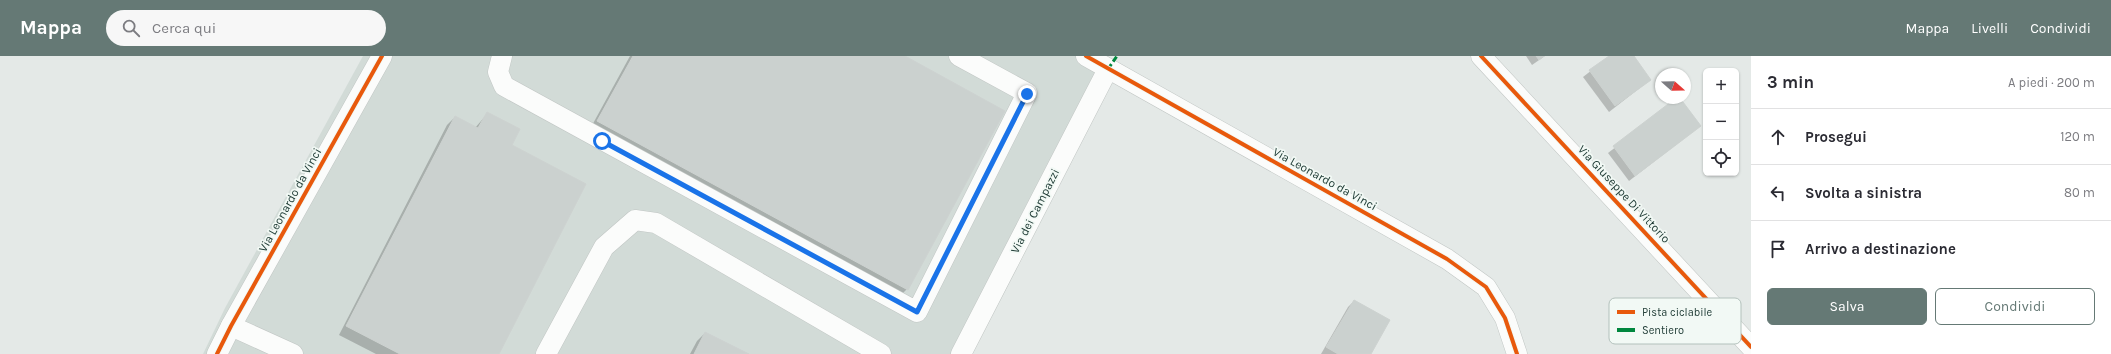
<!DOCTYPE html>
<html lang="it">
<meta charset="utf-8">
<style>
:root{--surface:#fff;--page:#f7f7f7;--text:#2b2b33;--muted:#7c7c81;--line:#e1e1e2;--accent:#657975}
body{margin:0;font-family:Karla,sans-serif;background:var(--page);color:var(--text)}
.controls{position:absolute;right:12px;top:12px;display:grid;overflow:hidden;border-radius:6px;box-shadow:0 1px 3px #0004}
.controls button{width:36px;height:36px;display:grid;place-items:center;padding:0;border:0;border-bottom:1px solid var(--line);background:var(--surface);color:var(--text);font:20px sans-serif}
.compass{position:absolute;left:1655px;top:12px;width:36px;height:36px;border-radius:50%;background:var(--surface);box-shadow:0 1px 3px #0004;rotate:110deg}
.stop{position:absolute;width:12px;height:12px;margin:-9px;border:3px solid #1a73e8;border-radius:50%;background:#fff}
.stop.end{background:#1a73e8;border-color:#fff;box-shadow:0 1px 4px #0008}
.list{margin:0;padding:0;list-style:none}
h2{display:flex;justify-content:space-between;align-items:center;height:52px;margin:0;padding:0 16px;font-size:17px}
h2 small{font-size:13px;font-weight:400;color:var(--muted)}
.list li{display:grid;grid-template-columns:26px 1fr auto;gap:12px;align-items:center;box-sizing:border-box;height:56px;padding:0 16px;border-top:1px solid var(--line)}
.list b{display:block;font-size:15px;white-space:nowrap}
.list em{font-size:13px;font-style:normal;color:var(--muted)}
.actions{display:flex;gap:8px;padding:12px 16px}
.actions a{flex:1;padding:9px 0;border:1px solid var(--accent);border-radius:6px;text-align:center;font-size:14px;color:var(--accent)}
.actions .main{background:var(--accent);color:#fff}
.icon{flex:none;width:22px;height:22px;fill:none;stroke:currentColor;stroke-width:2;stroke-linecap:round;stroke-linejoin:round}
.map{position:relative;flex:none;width:1751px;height:298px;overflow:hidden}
header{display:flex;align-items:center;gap:24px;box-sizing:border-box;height:56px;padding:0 20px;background:var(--accent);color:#fff}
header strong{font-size:19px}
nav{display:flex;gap:22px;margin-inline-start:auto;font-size:14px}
.search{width:280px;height:36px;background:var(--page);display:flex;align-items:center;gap:10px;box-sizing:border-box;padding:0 14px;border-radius:22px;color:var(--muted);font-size:15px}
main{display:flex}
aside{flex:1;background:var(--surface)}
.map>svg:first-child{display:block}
.built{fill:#d2dbd7}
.shadow{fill:#0003}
.building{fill:#cbd1cf;stroke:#cdd2d0}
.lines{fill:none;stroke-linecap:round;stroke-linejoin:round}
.minor-casing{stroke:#c1c6c4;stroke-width:21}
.minor{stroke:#fbfcfb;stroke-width:20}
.quiet{stroke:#00873e;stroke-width:3;stroke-dasharray:6 3;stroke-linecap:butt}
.cycleway-casing{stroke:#f2f9f5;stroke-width:6}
.cycleway{stroke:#e8590c;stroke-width:4}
.route{stroke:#1a73e8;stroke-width:5}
.labels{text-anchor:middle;stroke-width:3.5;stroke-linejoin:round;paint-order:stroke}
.street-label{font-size:12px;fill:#213d37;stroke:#f2f9f5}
.key{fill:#f2f9f5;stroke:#b3c1bc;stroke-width:1}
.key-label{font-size:11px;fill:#213d37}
</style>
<header>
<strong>Mappa</strong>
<div class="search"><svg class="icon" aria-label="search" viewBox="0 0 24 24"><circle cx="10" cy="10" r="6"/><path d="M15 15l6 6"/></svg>Cerca qui</div>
<nav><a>Mappa</a><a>Livelli</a><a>Condividi</a></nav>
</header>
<main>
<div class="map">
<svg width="1751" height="298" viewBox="0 0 1751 298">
<rect width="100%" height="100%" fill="#e4e9e7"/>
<polygon class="built" points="363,0 1106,0 972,298 203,298 225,252"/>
<g class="shadow">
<polygon points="630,0 902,0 907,233 899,241 590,73"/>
<polygon points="1526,0 1545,0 1532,9"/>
<polygon points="1610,0 1632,0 1650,24 1609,56 1583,21"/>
<polygon points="1679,42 1700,70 1629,125 1608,97"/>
<polygon points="487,58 498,298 376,298 339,279 447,69 455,61 475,72"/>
<polygon points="1354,245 1369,298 1321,298 1348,251"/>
<polygon points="705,277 747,298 690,298 697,285"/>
</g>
<g class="building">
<polygon points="633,0 905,0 1005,55 908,234 597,65"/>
<polygon points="1536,0 1544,0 1539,4"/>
<polygon points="1609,0 1634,0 1651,24 1615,50 1589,14"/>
<polygon points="1676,42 1680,42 1701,70 1635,120 1613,90"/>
<polygon points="487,56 520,73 512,89 586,128 499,298 400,298 346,270 455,60 478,72"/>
<polygon points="1354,244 1390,264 1371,298 1338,298 1326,291"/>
<polygon points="705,276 749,298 694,298"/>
</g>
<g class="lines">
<defs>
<g id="minor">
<polyline points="502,0 498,16 504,30 917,256 1027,37 959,0"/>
<polyline points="1086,0 1447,203 1486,231 1505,262 1517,298"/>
<polyline points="1481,0 1751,291"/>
<polyline points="231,270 293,298"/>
<polyline points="217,298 231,270 382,0"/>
<polyline points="546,298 604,191 635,164 656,167 881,298"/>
<polyline points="961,298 1108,13"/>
</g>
</defs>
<use href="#minor" class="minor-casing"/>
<use href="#minor" class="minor"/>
<polyline class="quiet" points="1108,13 1117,0"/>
<defs>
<g id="cycleway">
<polyline points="1086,0 1447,203 1486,231 1505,262 1517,298"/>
<polyline points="1481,0 1751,291"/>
<polyline points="217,298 231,270 382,0"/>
</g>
</defs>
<use href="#cycleway" class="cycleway-casing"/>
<use href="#cycleway" class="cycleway"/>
</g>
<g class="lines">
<polyline class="route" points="602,85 917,256 1027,38"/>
</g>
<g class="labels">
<g class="street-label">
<text transform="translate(1325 123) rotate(29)" y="4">Via Leonardo da Vinci</text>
<text transform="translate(1624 138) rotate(47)" y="4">Via Giuseppe Di Vittorio</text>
<text transform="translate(290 144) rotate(-61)" y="4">Via Leonardo da Vinci</text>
<text transform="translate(1035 155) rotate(-63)" y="4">Via dei Campazzi</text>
</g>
</g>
<rect x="1609" y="242" width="132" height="46" rx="6" class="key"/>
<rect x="1617" y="254" width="18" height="4" fill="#e8590c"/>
<rect x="1617" y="272" width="18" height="4" fill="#00873e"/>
<g class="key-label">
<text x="1642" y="260">Pista ciclabile</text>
<text x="1642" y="278">Sentiero</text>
</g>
</svg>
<div class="controls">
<button>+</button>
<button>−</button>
<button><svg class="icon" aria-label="locate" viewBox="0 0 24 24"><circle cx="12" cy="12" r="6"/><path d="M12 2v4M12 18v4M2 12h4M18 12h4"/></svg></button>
</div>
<svg class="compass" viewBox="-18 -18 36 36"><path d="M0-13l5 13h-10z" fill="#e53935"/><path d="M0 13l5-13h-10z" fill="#7c7c81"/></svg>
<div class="stop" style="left:602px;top:85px"></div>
<div class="stop end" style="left:1027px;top:38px"></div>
</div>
<aside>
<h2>3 min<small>A piedi · 200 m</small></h2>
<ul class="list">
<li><svg class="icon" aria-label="ahead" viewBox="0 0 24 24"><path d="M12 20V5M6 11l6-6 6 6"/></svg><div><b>Prosegui</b></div><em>120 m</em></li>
<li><svg class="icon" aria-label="left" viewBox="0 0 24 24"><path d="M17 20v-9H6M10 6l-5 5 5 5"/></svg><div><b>Svolta a sinistra</b></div><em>80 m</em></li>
<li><svg class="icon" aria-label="arrive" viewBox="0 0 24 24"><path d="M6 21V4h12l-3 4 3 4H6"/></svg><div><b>Arrivo a destinazione</b></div></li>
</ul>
<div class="actions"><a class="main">Salva</a><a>Condividi</a></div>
</aside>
</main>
